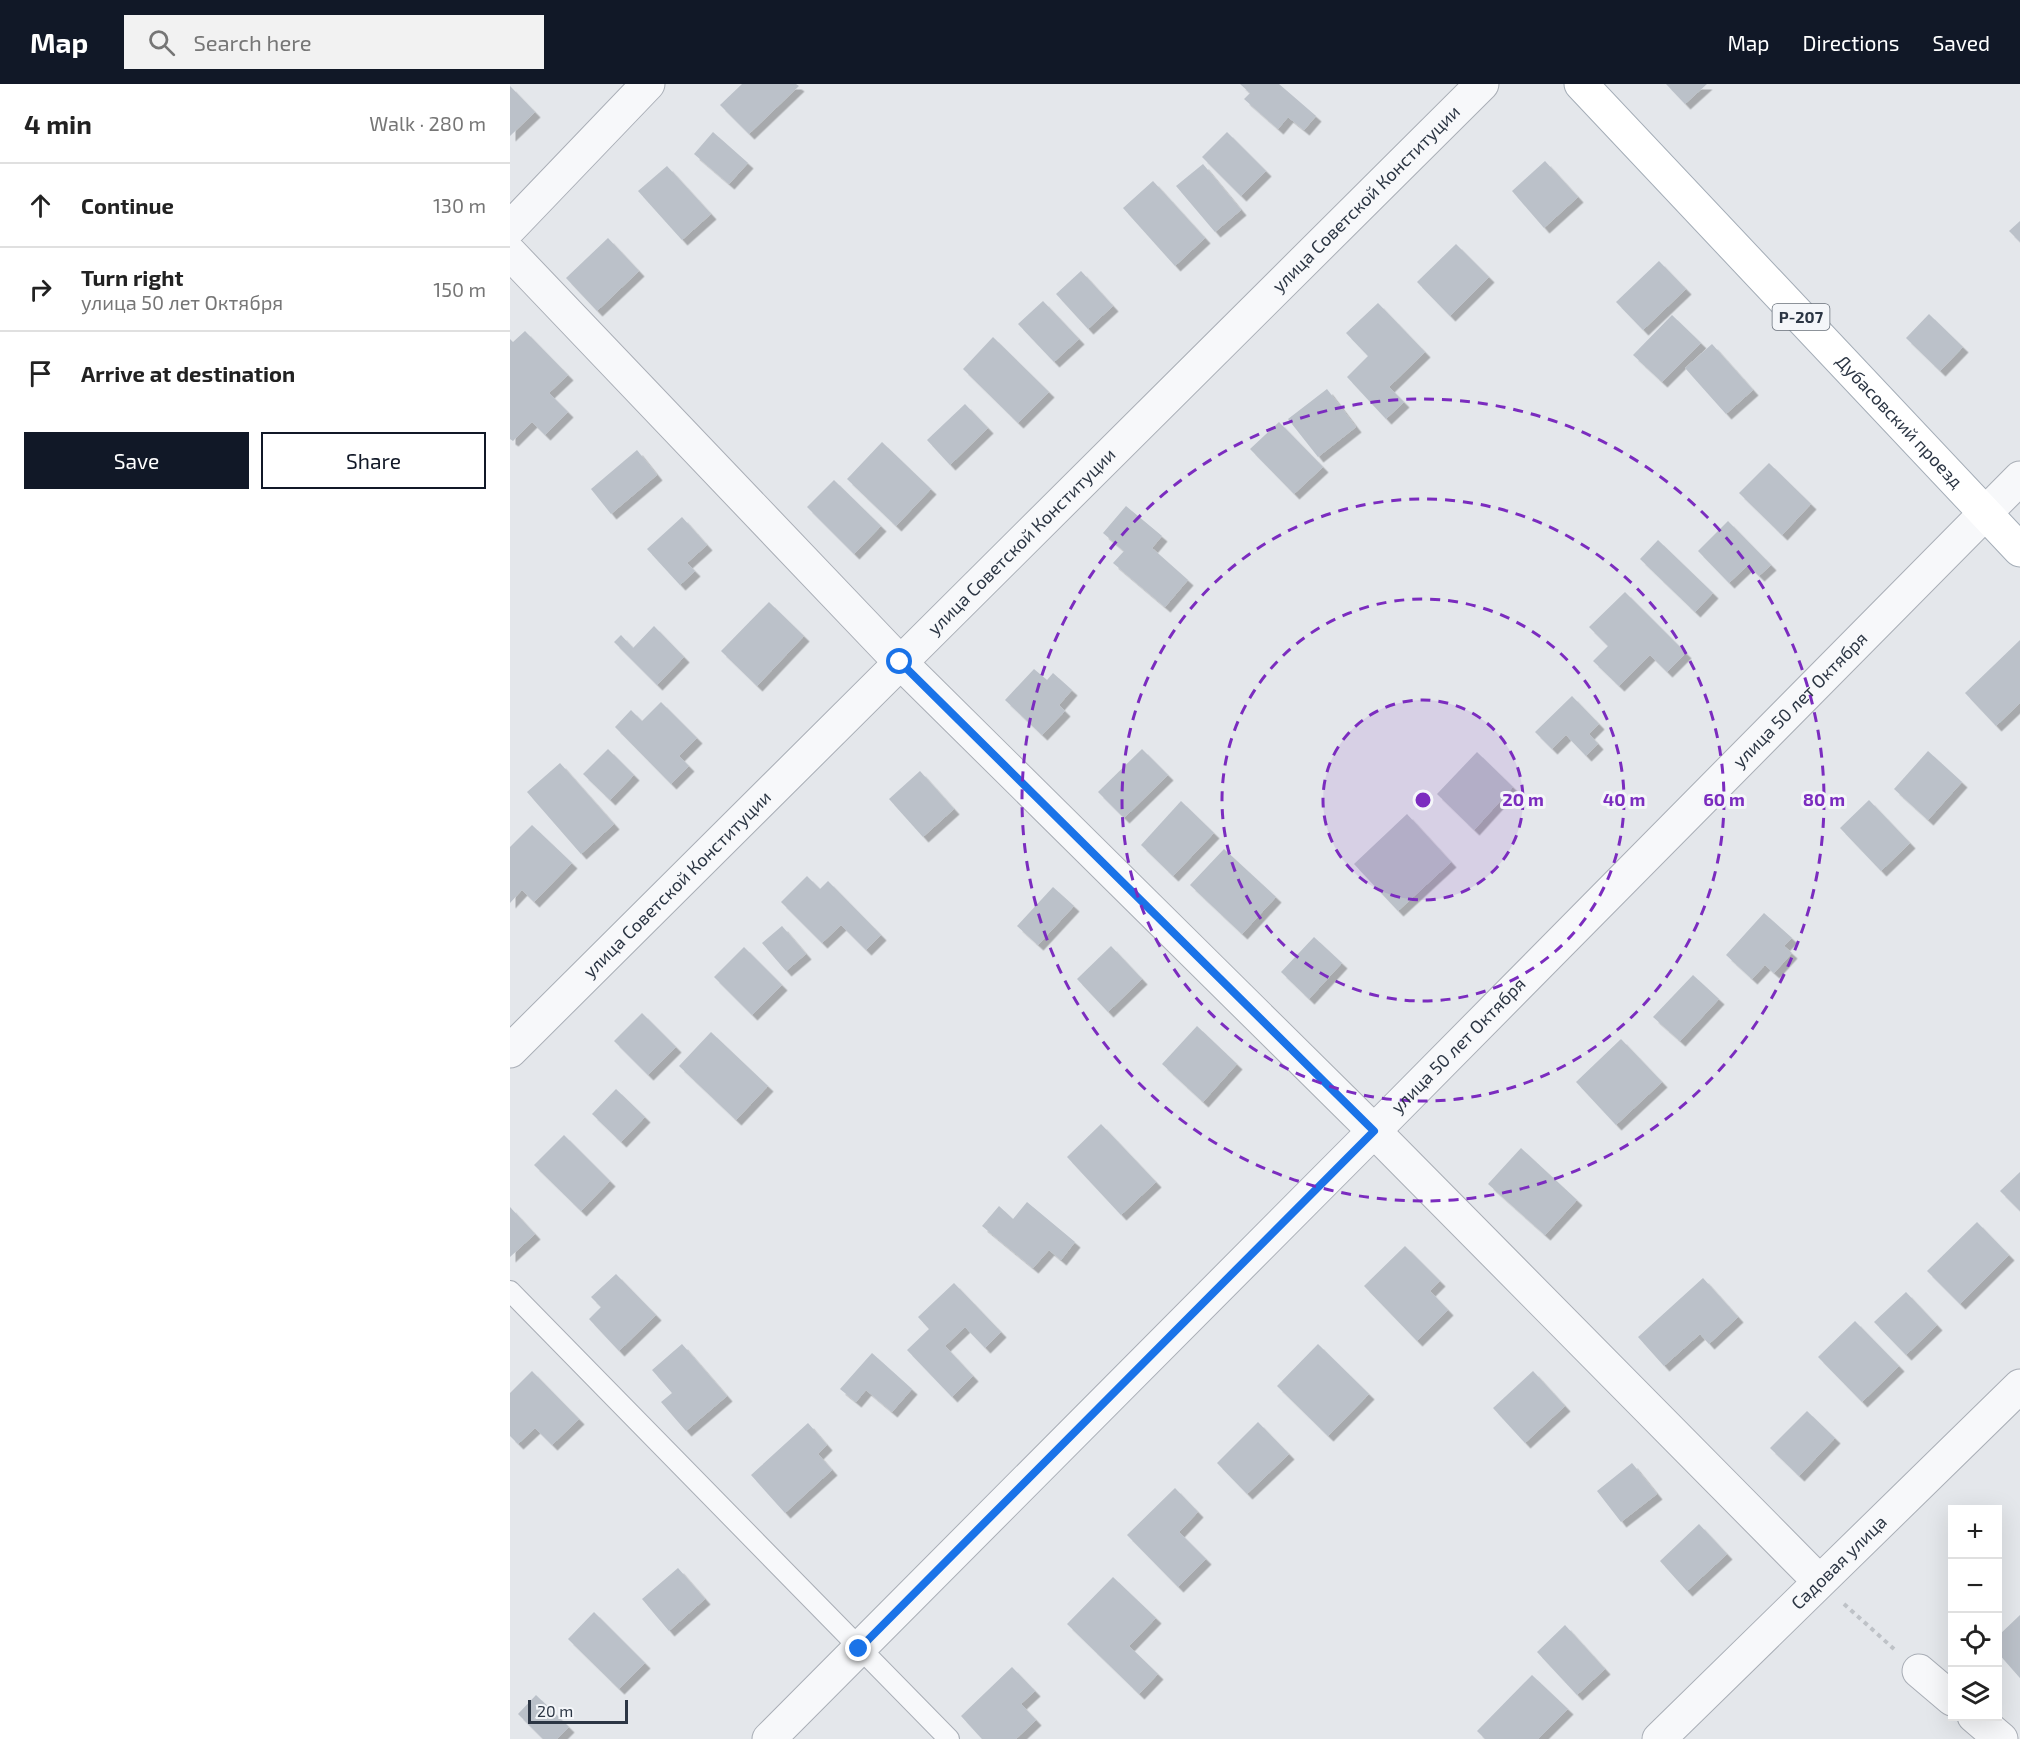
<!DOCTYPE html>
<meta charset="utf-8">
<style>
:root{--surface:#fff;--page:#f2f2f2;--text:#222;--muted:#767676;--line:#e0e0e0;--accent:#111827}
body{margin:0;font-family:"Exo 2",sans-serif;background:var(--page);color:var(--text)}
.controls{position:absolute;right:18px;bottom:18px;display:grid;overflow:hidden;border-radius:0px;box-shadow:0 6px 24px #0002}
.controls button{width:54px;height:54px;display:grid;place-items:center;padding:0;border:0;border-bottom:2px solid var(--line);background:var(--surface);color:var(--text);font:30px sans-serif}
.scale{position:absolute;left:18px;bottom:15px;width:100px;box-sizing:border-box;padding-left:6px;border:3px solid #2c3644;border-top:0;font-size:16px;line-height:21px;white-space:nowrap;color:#2c3644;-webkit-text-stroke:4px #f4f6f9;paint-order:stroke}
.stop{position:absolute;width:18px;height:18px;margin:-14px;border:4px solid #1a73e8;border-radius:50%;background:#fff}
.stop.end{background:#1a73e8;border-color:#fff;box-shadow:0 2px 6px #0008}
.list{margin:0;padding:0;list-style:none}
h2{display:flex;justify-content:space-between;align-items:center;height:78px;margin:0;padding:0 24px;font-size:26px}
h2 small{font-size:20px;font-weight:400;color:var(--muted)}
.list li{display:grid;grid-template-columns:39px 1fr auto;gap:18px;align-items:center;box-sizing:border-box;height:84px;padding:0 24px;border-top:2px solid var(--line)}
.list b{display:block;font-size:22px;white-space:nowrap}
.list p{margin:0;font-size:20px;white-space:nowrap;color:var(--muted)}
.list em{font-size:20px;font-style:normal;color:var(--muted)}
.actions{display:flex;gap:12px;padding:18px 24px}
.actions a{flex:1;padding:14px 0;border:2px solid var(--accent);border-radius:0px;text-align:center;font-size:21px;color:var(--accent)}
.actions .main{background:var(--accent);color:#fff}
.icon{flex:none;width:33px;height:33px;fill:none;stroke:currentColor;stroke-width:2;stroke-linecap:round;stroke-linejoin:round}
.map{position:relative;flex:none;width:1510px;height:1655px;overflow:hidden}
header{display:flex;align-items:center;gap:36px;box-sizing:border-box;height:84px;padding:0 30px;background:var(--accent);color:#fff}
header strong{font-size:28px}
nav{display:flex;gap:33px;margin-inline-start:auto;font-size:21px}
.search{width:420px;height:54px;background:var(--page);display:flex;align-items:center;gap:15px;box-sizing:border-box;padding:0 21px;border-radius:0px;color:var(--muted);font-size:22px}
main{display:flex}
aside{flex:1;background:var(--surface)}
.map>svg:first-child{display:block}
.building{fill:#bbc1c9;filter:url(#shadow)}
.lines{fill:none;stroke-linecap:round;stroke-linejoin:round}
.service-casing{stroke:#a9aeb6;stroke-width:22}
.minor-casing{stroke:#a9aeb6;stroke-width:35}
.primary-casing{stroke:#a4adb7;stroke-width:35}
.path{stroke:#bec2c7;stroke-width:4;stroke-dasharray:4.5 4.5;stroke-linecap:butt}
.service{stroke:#f7f8fa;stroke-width:20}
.minor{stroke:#f7f8fa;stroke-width:33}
.primary{stroke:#fff;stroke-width:33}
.route{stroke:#1a73e8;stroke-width:8}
.ring{fill:none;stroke:#7b2cbf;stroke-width:3;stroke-dasharray:10 8}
.labels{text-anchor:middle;stroke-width:6;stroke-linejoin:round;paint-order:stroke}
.shield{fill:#f4f6f9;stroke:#68707a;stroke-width:1.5}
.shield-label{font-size:16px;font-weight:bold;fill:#2c3644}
.street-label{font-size:18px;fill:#2c3644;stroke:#f4f6f9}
.centre{fill:#7b2cbf;stroke:#f4f6f9;stroke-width:3}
.ring-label{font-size:18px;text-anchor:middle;font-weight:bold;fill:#7b2cbf;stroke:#f4f6f9;stroke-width:6;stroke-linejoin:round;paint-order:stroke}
</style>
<header>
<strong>Map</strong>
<div class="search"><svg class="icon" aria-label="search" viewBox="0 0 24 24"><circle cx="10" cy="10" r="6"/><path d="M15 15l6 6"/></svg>Search here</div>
<nav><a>Map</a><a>Directions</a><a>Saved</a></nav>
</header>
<main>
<aside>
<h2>4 min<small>Walk · 280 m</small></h2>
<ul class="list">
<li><svg class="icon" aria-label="ahead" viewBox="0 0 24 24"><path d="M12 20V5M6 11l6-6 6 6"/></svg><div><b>Continue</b></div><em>130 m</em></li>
<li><svg class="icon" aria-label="right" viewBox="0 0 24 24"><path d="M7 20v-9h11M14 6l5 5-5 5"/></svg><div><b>Turn right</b><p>улица 50 лет Октября</p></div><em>150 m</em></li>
<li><svg class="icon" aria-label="arrive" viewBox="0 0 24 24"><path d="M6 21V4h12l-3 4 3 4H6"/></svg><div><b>Arrive at destination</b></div></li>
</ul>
<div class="actions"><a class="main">Save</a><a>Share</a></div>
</aside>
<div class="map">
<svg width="1510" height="1655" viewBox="0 0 1510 1655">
<defs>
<filter id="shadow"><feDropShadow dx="5.5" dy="5.5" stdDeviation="0" flood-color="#0004"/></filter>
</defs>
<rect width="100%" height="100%" fill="#e4e7eb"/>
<g class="building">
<polygon points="232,0 286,0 289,2 239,50 210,21"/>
<polygon points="730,0 769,0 806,32 794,46 778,33 768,45 734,15 740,9"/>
<polygon points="1156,0 1197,0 1175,20"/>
<polygon points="0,2 25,28 0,52"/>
<polygon points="203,48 238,79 219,100 184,70"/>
<polygon points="717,48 756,87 731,112 692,73"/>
<polygon points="1035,77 1068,113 1034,144 1002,107"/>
<polygon points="693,80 731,126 705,148 666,102"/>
<polygon points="157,82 201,130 172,156 128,107"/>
<polygon points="643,97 695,154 665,182 613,124"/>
<polygon points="1510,137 1510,158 1499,147"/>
<polygon points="98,154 129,187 87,227 56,194"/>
<polygon points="946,160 979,193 940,232 907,198"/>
<polygon points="1149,177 1176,205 1133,246 1106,218"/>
<polygon points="571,187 603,222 578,245 546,210"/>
<polygon points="533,217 569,255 544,278 508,240"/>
<polygon points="868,219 915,268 879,303 894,318 876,335 837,293 858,272 836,249"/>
<polygon points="1419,230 1453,263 1430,287 1396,254"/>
<polygon points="1162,231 1191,259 1152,298 1123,271"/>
<polygon points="15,247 58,291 39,309 58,328 35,351 22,338 3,357 0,355 0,255 3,258"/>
<polygon points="483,253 539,308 508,339 453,285"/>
<polygon points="1202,260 1243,306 1216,330 1175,284"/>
<polygon points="817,305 846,343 808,373 778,335"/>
<polygon points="455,320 478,344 440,381 417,356"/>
<polygon points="769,338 813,383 784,410 740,365"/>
<polygon points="372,358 421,405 386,442 337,395"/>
<polygon points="127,366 147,391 101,430 81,405"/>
<polygon points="1259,379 1301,420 1272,451 1229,409"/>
<polygon points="324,396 371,442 344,470 297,423"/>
<polygon points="616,422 652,452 642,464 678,496 655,523 603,479 614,467 593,449"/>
<polygon points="172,433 197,461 177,479 185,487 170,501 137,465"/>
<polygon points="1218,437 1261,481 1249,492 1238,481 1219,499 1188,467"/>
<polygon points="1148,456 1203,509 1185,528 1130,475"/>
<polygon points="1115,508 1176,569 1157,588 1140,571 1109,602 1083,577 1098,562 1079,543"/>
<polygon points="259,518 294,552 247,602 211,567"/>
<polygon points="144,542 174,573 147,601 104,558 111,551 123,564"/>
<polygon points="1510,556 1510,619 1486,642 1455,609"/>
<polygon points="524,585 537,596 543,589 562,606 549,621 555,627 532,651 495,616"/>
<polygon points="1062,612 1089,640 1079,650 1088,660 1076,672 1056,651 1042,665 1025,648"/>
<polygon points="151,618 187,654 169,672 179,682 161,700 105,643 121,626 132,637"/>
<polygon points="98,665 124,691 100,716 73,690"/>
<polygon points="632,665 658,691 614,734 588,708"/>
<polygon points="1418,667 1452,698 1418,736 1384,705"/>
<polygon points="967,668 1003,703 964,746 927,710"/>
<polygon points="50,679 104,740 71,770 17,708"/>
<polygon points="410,687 444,725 413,753 379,715"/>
<polygon points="1359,716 1400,759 1371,787 1330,744"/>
<polygon points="671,717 704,749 663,792 631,761"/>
<polygon points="897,730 941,778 888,827 844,780"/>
<polygon points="22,741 62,779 24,818 12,806 0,819 0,763"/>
<polygon points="714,765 766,813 732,850 680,801"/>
<polygon points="297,792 310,805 318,797 371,851 356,866 331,841 312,859 271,818"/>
<polygon points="543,803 564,822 528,861 507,842"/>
<polygon points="1254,829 1282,854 1274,862 1282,869 1264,889 1255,881 1242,895 1216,871"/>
<polygon points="272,842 296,870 276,887 252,859"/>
<polygon points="804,853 832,879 799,915 771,888"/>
<polygon points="601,862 632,895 598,928 567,895"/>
<polygon points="234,863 272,901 242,931 204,893"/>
<polygon points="1183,891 1209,915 1170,957 1143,933"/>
<polygon points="132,929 166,963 138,991 104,957"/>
<polygon points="687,942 727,980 693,1018 652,980"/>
<polygon points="201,948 258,1002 226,1036 169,982"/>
<polygon points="1111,955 1152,998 1106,1041 1066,998"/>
<polygon points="106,1005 135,1033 111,1058 82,1030"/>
<polygon points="591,1040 646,1098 611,1131 557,1073"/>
<polygon points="54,1051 100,1097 71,1127 24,1081"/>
<polygon points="1011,1064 1067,1116 1035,1151 978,1100"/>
<polygon points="1510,1088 1510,1127 1490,1107"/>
<polygon points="517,1118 565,1158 551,1176 539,1166 523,1184 472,1142 489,1122 503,1135"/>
<polygon points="0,1123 25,1150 0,1173"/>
<polygon points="1467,1138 1499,1171 1450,1220 1417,1187"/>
<polygon points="895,1162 930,1197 920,1207 938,1226 907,1257 854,1202"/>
<polygon points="106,1190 146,1231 109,1267 79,1235 91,1223 81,1213"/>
<polygon points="1193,1194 1228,1233 1199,1260 1190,1250 1154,1282 1128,1253"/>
<polygon points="444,1199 491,1248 475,1264 455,1243 435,1262 463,1292 442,1313 397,1266 419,1245 408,1233"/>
<polygon points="1396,1208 1427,1241 1396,1271 1364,1238"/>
<polygon points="1345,1237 1389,1282 1352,1318 1308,1273"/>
<polygon points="172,1260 217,1312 176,1347 151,1318 162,1309 142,1286"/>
<polygon points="808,1260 859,1310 818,1352 767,1302"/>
<polygon points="362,1269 402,1305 382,1328 356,1306 346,1318 330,1305"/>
<polygon points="22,1287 69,1335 42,1361 25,1344 8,1360 0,1352 0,1309"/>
<polygon points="1023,1287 1055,1322 1015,1359 983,1324"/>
<polygon points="1297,1327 1325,1354 1289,1392 1260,1364"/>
<polygon points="748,1338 779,1370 737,1410 707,1379"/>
<polygon points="298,1339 317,1361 308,1370 322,1386 275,1429 241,1391"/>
<polygon points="1122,1379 1147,1410 1111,1438 1087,1407"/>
<polygon points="665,1404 688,1428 669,1448 696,1475 668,1503 617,1451"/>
<polygon points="1189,1440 1217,1470 1177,1507 1150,1477"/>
<polygon points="168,1484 195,1515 159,1547 132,1515"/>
<polygon points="603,1493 646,1534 619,1562 648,1590 629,1610 557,1540"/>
<polygon points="84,1528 135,1579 109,1605 58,1555"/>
<polygon points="1510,1531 1510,1594 1488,1569 1488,1552"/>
<polygon points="1055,1541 1095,1585 1067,1611 1027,1568"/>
<polygon points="502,1583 525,1607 511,1620 526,1636 506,1655 472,1655 451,1632"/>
<polygon points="1022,1591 1058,1625 1028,1655 975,1655 967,1647"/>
<polygon points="26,1611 59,1643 47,1655 33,1655 8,1630"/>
</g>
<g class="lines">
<defs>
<polyline id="service" points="0,1207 439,1655"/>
<g id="minor">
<polyline points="0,144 138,0"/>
<polyline points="0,169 390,578 864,1047 1309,1497"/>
<path id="s1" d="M0 967 972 0"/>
<polyline points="1409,1587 1442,1615"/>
<polyline points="1464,1632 1491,1655"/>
<path id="s2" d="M259 1655 864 1047 1510 394"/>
<path id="s3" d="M1149 1655 1510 1302"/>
</g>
<g id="primary">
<path id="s4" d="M1071 0 1510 466"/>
</g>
</defs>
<use href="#service" class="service-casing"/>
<use href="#minor" class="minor-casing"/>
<use href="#primary" class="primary-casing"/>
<polyline class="path" points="1334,1520 1384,1565"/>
<use href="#service" class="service"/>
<use href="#minor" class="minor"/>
<use href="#primary" class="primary"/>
</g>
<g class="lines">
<polyline class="route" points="349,1565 864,1047 390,578"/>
</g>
<circle cx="913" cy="716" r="100" fill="#7b2cbf" fill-opacity=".12"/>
<g class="ring">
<circle cx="913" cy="716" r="100"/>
<circle cx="913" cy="716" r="201"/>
<circle cx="913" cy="716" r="301"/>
<circle cx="913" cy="716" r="401"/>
</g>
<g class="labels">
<rect class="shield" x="1262.5" y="220" width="57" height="26" rx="4.5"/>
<g class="shield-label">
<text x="1291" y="239">Р-207</text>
</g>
<g class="street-label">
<text dy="6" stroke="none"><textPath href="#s1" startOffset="1208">улица Советской Конституции</textPath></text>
<text dy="6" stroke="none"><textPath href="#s4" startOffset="464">Дубасовский проезд</textPath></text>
<text dy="6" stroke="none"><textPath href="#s1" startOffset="722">улица Советской Конституции</textPath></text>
<text dy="6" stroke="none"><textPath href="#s2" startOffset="1464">улица 50 лет Октября</textPath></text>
<text dy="6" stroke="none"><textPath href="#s1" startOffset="236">улица Советской Конституции</textPath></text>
<text dy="6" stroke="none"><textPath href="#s2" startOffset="978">улица 50 лет Октября</textPath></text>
<text dy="6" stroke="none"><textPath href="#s3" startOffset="252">Садовая улица</textPath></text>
</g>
</g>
<circle cx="913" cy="716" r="9" class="centre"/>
<g class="ring-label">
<text x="1013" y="722">20 m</text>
<text x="1114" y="722">40 m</text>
<text x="1214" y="722">60 m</text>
<text x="1314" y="722">80 m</text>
</g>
</svg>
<div class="controls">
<button>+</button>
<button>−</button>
<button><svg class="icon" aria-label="locate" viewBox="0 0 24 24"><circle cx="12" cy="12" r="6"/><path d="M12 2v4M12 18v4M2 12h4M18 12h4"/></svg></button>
<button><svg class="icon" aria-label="layers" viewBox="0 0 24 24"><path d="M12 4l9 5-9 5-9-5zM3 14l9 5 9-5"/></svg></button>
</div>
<div class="scale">20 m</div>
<div class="stop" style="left:390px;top:578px"></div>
<div class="stop end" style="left:349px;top:1565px"></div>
</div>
</main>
